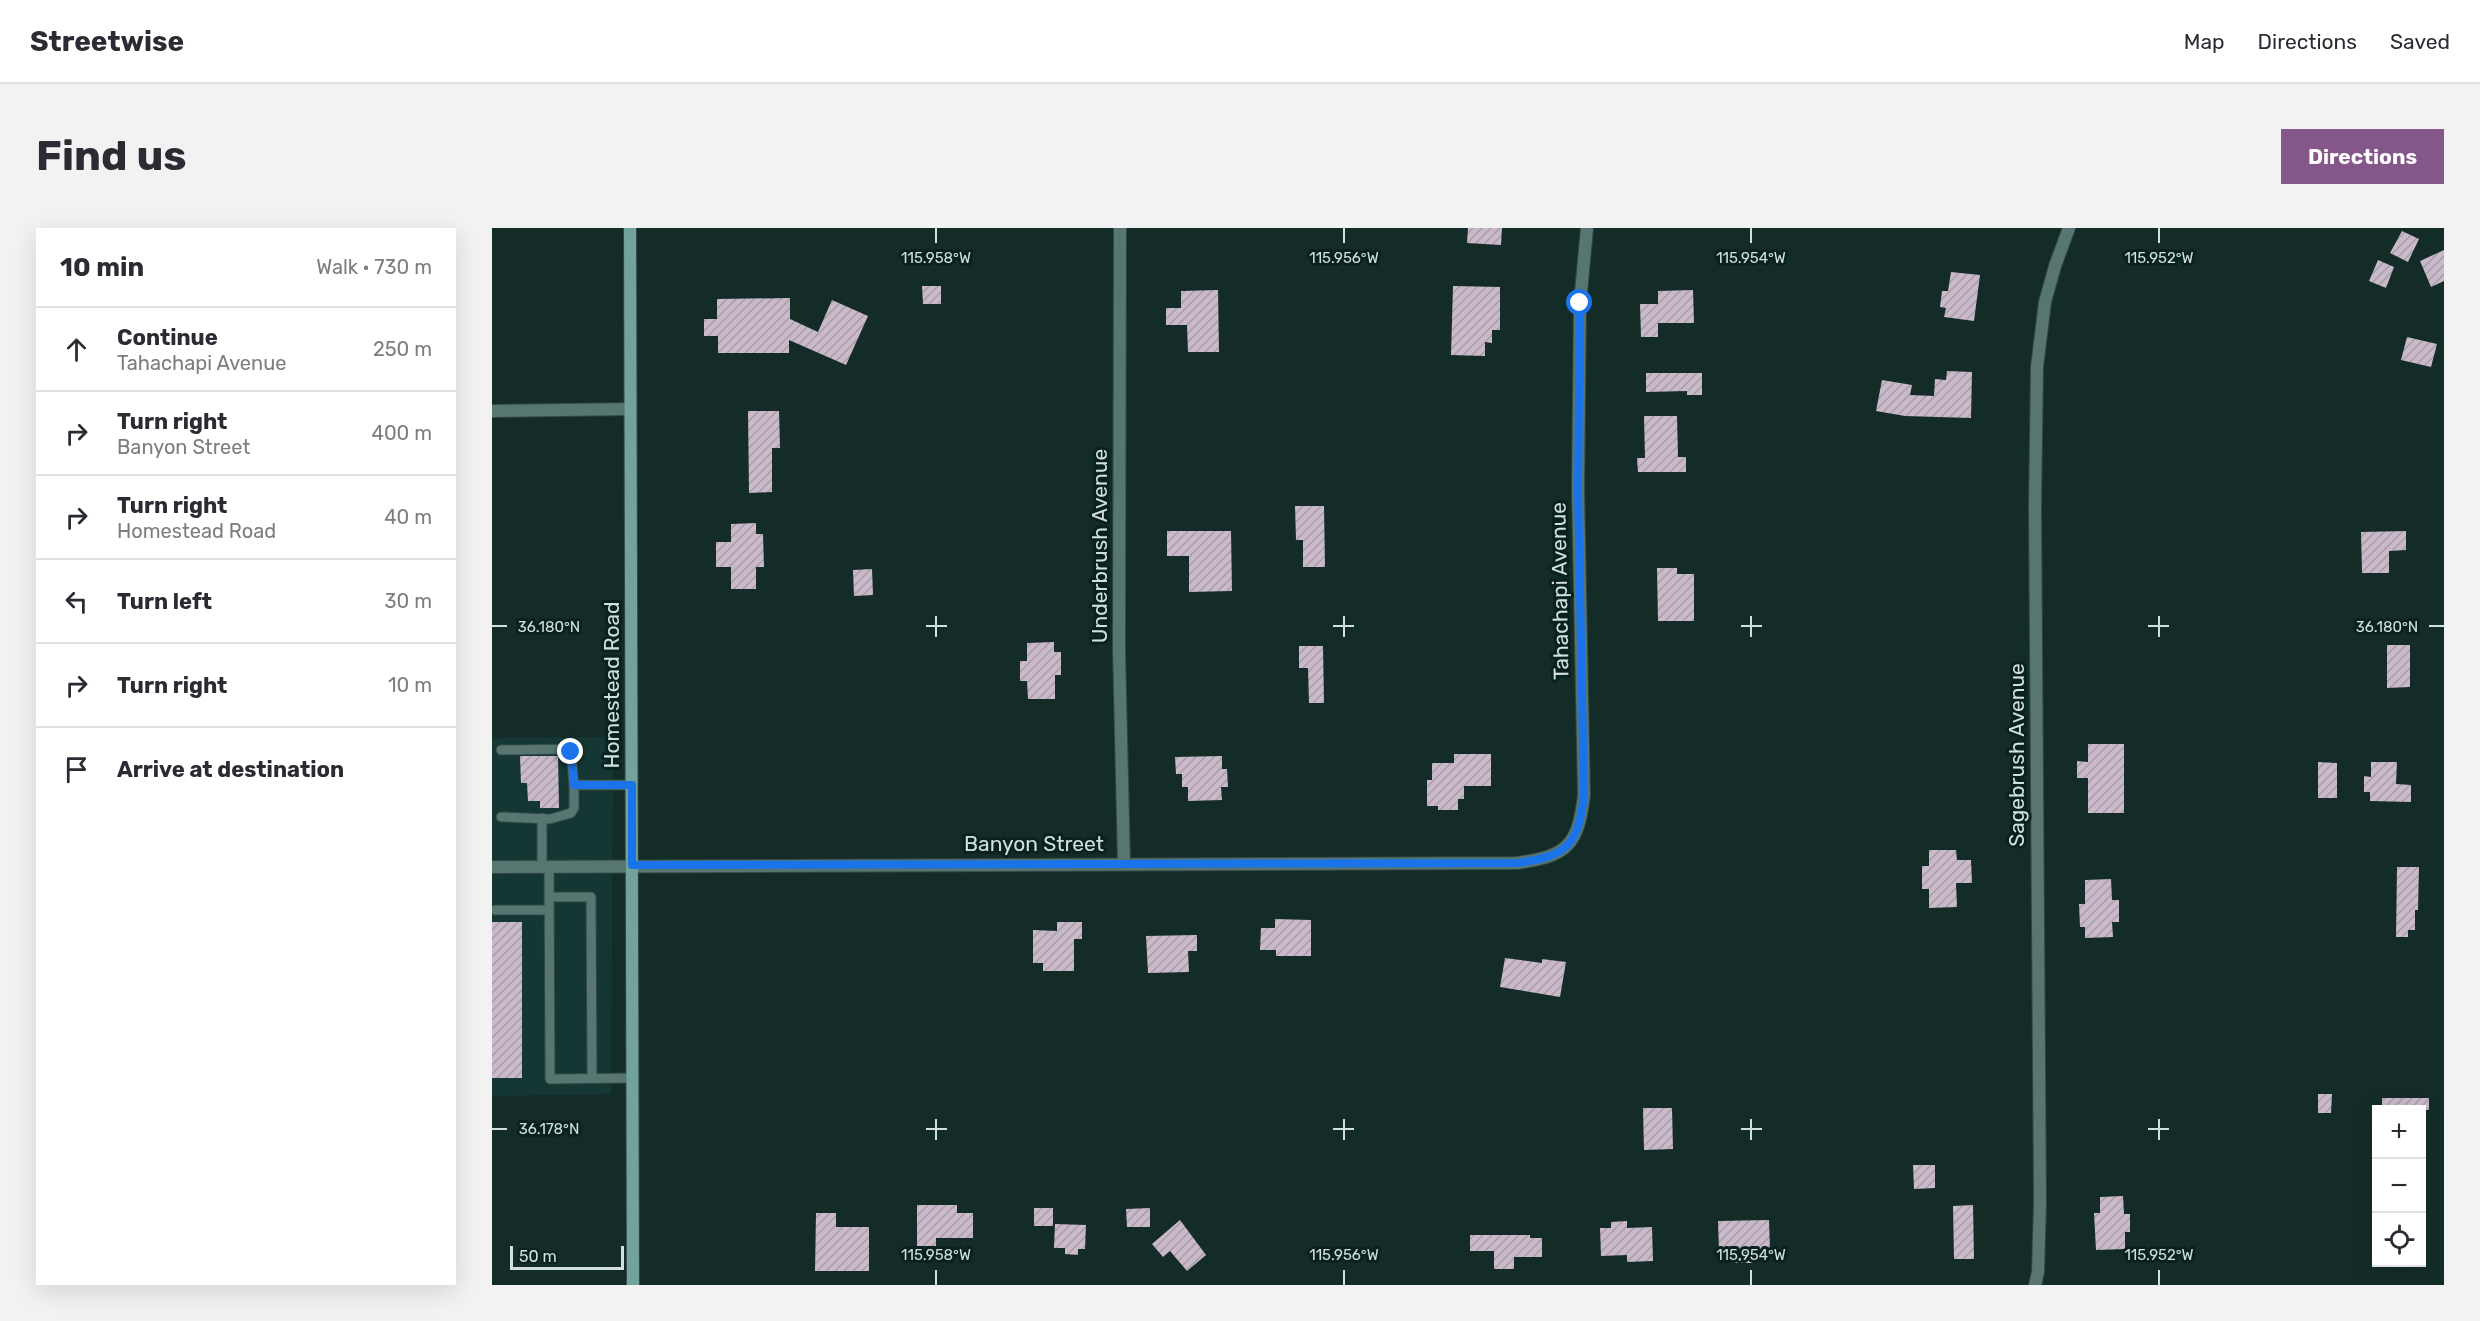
<!DOCTYPE html>
<meta charset="utf-8">
<style>
:root{--surface:#fff;--page:#f2f2f3;--text:#2b2b33;--muted:#7c7c81;--line:#e1e1e2;--accent:#855689}
body{margin:0;font-family:Rubik,sans-serif;background:var(--page);color:var(--text)}
.controls{position:absolute;right:18px;bottom:18px;display:grid;overflow:hidden;border-radius:0px;box-shadow:0 6px 24px #0002}
.controls button{width:54px;height:54px;display:grid;place-items:center;padding:0;border:0;border-bottom:2px solid var(--line);background:var(--surface);color:var(--text);font:30px sans-serif}
.scale{position:absolute;left:18px;bottom:15px;width:114px;box-sizing:border-box;padding-left:6px;border:3px solid #d2e0dd;border-top:0;font-size:16px;line-height:21px;white-space:nowrap;color:#d2e0dd;-webkit-text-stroke:4px #0a221f;paint-order:stroke}
.stop{position:absolute;width:18px;height:18px;margin:-14px;border:4px solid #1a73e8;border-radius:50%;background:#fff}
.stop.end{background:#1a73e8;border-color:#fff;box-shadow:0 2px 6px #0008}
.list{margin:0;padding:0;list-style:none}
h2{display:flex;justify-content:space-between;align-items:center;height:78px;margin:0;padding:0 24px;font-size:26px}
h2 small{font-size:20px;font-weight:400;color:var(--muted)}
.list li{display:grid;grid-template-columns:39px 1fr auto;gap:18px;align-items:center;box-sizing:border-box;height:84px;padding:0 24px;border-top:2px solid var(--line)}
.list b{display:block;font-size:22px;white-space:nowrap}
.list p{margin:0;font-size:20px;white-space:nowrap;color:var(--muted)}
.list em{font-size:20px;font-style:normal;color:var(--muted)}
.icon{flex:none;width:33px;height:33px;fill:none;stroke:currentColor;stroke-width:2;stroke-linecap:round;stroke-linejoin:round}
.map{position:relative;flex:none;width:1952px;height:1057px;overflow:hidden;border-radius:0px}
header{display:flex;align-items:center;gap:36px;box-sizing:border-box;height:84px;padding:0 30px;background:var(--surface);border-bottom:2px solid var(--line)}
header strong{font-size:28px}
nav{display:flex;gap:33px;margin-inline-start:auto;font-size:21px}
.intro{display:flex;align-items:center;justify-content:space-between;box-sizing:border-box;height:144px;padding:0 36px}
h1{margin:0;font-size:42px}
.button{padding:15px 27px;border-radius:0px;background:var(--accent);color:#fff;font-size:21px;font-weight:700}
main{display:flex;gap:36px;padding:0 36px}
aside{flex:1;background:var(--surface);border-radius:0px;box-shadow:0 6px 24px #0002}
.map>svg:first-child{display:block}
.built{fill:#153733}
.building{fill:url(#building-hatch)}
.lines{fill:none;stroke-linecap:round;stroke-linejoin:round}
.lane-casing{stroke:#324945;stroke-width:11}
.street-casing{stroke:#324945;stroke-width:14}
.secondary-casing{stroke:#324945;stroke-width:14}
.lane{stroke:#577571;stroke-width:9}
.street{stroke:#577571;stroke-width:12}
.secondary{stroke:#71a29b;stroke-width:12}
.route{stroke:#1a73e8;stroke-width:8}
.ticks{fill:none;stroke:#d2e0dd;stroke-width:2}
.labels{text-anchor:middle;stroke-width:6;stroke-linejoin:round;paint-order:stroke}
.street-label{font-size:21px;fill:#d2e0dd;stroke:#0a221f}
.ticks-label{font-size:15px;text-anchor:middle;fill:#d2e0dd;stroke:#0a221f;stroke-width:6;stroke-linejoin:round;paint-order:stroke}
</style>
<header>
<strong>Streetwise</strong>
<nav><a>Map</a><a>Directions</a><a>Saved</a></nav>
</header>
<div class="intro"><h1>Find us</h1><a class="button">Directions</a></div>
<main>
<aside>
<h2>10 min<small>Walk · 730 m</small></h2>
<ul class="list">
<li><svg class="icon" aria-label="ahead" viewBox="0 0 24 24"><path d="M12 20V5M6 11l6-6 6 6"/></svg><div><b>Continue</b><p>Tahachapi Avenue</p></div><em>250 m</em></li>
<li><svg class="icon" aria-label="right" viewBox="0 0 24 24"><path d="M7 20v-9h11M14 6l5 5-5 5"/></svg><div><b>Turn right</b><p>Banyon Street</p></div><em>400 m</em></li>
<li><svg class="icon" aria-label="right" viewBox="0 0 24 24"><path d="M7 20v-9h11M14 6l5 5-5 5"/></svg><div><b>Turn right</b><p>Homestead Road</p></div><em>40 m</em></li>
<li><svg class="icon" aria-label="left" viewBox="0 0 24 24"><path d="M17 20v-9H6M10 6l-5 5 5 5"/></svg><div><b>Turn left</b></div><em>30 m</em></li>
<li><svg class="icon" aria-label="right" viewBox="0 0 24 24"><path d="M7 20v-9h11M14 6l5 5-5 5"/></svg><div><b>Turn right</b></div><em>10 m</em></li>
<li><svg class="icon" aria-label="arrive" viewBox="0 0 24 24"><path d="M6 21V4h12l-3 4 3 4H6"/></svg><div><b>Arrive at destination</b></div></li>
</ul>
</aside>
<div class="map">
<svg width="1952" height="1057" viewBox="0 0 1952 1057">
<defs>
<pattern id="building-hatch" width="6" height="6" patternUnits="userSpaceOnUse" patternTransform="scale(1.5)"><rect width="6" height="6" fill="#cab9c9"/><path d="M-1 1l2-2M0 6l6-6M5 7l2-2" fill="none" stroke="#a79ca7"/></pattern>
</defs>
<rect width="100%" height="100%" fill="#142c28"/>
<polygon class="built" points="121,509 119,866 0,868 0,510"/>
<g class="building">
<polygon points="976,0 1010,0 1009,17 975,15"/>
<polygon points="1910,3 1927,11 1916,34 1898,25"/>
<polygon points="1952,22 1952,53 1939,59 1928,33"/>
<polygon points="1886,32 1902,39 1894,60 1877,53"/>
<polygon points="1459,44 1488,47 1482,93 1452,89 1454,80 1448,79 1450,63 1456,63"/>
<polygon points="430,58 449,58 449,76 431,76"/>
<polygon points="961,58 1008,59 1008,102 1000,102 1000,115 993,114 993,128 959,127"/>
<polygon points="726,62 727,124 696,124 695,97 674,97 674,80 689,80 689,63"/>
<polygon points="1201,62 1202,95 1166,95 1166,109 1149,109 1148,76 1166,76 1166,63"/>
<polygon points="298,70 298,91 326,104 340,72 376,88 354,137 297,112 297,125 226,125 226,108 212,108 212,91 225,91 225,71"/>
<polygon points="1915,109 1945,116 1939,139 1909,132"/>
<polygon points="1455,143 1480,144 1479,190 1413,188 1384,183 1390,152 1420,157 1418,167 1442,168 1443,151 1454,152"/>
<polygon points="1154,145 1210,145 1210,167 1195,167 1195,163 1154,164"/>
<polygon points="256,183 287,183 288,220 280,220 280,264 257,265"/>
<polygon points="1152,188 1185,188 1186,229 1194,229 1194,244 1146,244 1145,230 1153,230"/>
<polygon points="803,278 832,278 833,339 811,339 811,312 804,312"/>
<polygon points="264,295 264,306 271,306 272,339 264,339 264,361 239,361 239,339 224,339 224,314 239,314 239,296"/>
<polygon points="675,303 739,303 740,363 697,364 697,328 675,328"/>
<polygon points="1914,303 1914,322 1897,323 1897,345 1870,345 1869,304"/>
<polygon points="1165,340 1185,340 1185,346 1202,346 1202,393 1166,393"/>
<polygon points="380,341 381,367 362,368 361,342"/>
<polygon points="562,414 562,424 569,424 569,447 563,447 563,471 536,471 535,453 528,453 528,433 535,433 535,415"/>
<polygon points="1895,417 1918,417 1918,459 1895,460"/>
<polygon points="807,418 831,418 832,475 817,475 816,440 807,440"/>
<polygon points="1596,516 1632,516 1632,585 1596,585 1596,550 1585,550 1585,533 1596,534"/>
<polygon points="962,526 999,526 999,558 972,558 972,571 966,571 966,582 946,582 946,578 935,578 935,552 940,552 940,535 962,535"/>
<polygon points="28,528 66,528 67,580 48,580 48,573 36,573 35,555 29,555"/>
<polygon points="730,528 730,541 735,541 736,559 729,559 730,572 696,573 696,559 690,559 690,546 684,546 683,529"/>
<polygon points="1826,534 1845,535 1845,570 1826,570"/>
<polygon points="1879,534 1905,534 1904,556 1919,557 1919,574 1878,573 1878,564 1872,564 1872,548 1879,549"/>
<polygon points="1437,622 1464,622 1465,632 1479,632 1480,655 1464,655 1465,679 1437,680 1437,661 1430,661 1430,638 1437,638"/>
<polygon points="1905,639 1927,639 1926,682 1923,682 1923,702 1916,702 1916,709 1904,709"/>
<polygon points="1619,651 1620,672 1627,672 1627,694 1620,694 1621,709 1593,710 1593,699 1588,699 1587,676 1593,676 1593,652"/>
<polygon points="783,691 819,692 819,728 784,728 784,722 768,722 769,700 783,700"/>
<rect x="0" y="694" width="30" height="156"/>
<polygon points="565,694 590,694 590,711 582,711 582,743 551,743 551,735 541,735 541,702 565,703"/>
<polygon points="705,707 705,723 696,723 697,744 656,745 654,708"/>
<polygon points="1013,730 1050,735 1050,731 1074,734 1068,769 1008,759"/>
<polygon points="1826,866 1840,866 1839,885 1826,885"/>
<rect x="1890" y="870" width="47" height="12"/>
<polygon points="1151,880 1180,880 1181,921 1152,922"/>
<polygon points="1421,937 1443,937 1443,960 1422,961"/>
<polygon points="1631,968 1632,986 1638,986 1638,1004 1633,1004 1633,1021 1604,1022 1602,985 1608,985 1608,969"/>
<polygon points="425,977 465,977 465,985 481,985 481,1010 444,1010 444,1018 425,1018"/>
<polygon points="1481,977 1482,1031 1462,1031 1461,978"/>
<rect x="542" y="980" width="19" height="18"/>
<polygon points="658,980 658,999 635,999 634,981"/>
<polygon points="324,985 344,985 344,999 377,999 377,1043 323,1043"/>
<polygon points="688,992 714,1027 695,1043 678,1023 671,1029 660,1016"/>
<polygon points="1277,992 1278,1022 1261,1023 1261,1035 1240,1035 1239,1023 1227,1023 1226,993"/>
<polygon points="1135,993 1135,1000 1160,999 1161,1033 1135,1034 1135,1027 1109,1028 1108,1000 1119,1000 1119,994"/>
<polygon points="563,996 594,997 593,1021 586,1021 586,1027 573,1026 573,1020 562,1020"/>
<polygon points="978,1007 1038,1007 1038,1010 1050,1010 1050,1029 1022,1029 1022,1041 1002,1041 1002,1023 978,1023"/>
</g>
<g class="lines">
<defs>
<g id="lane">
<polyline points="9,522 73,521 79,524 82,557 140,557"/>
<polyline points="9,589 58,591 79,585 82,580 82,557"/>
<polyline points="50,590 50,638"/>
<polyline points="57,638 58,851 141,850"/>
<polyline points="57,669 99,669 100,850"/>
<polyline points="3,682 57,682"/>
</g>
<g id="street">
<polyline points="628,0 627,422 632,635"/>
<polyline points="0,183 138,181"/>
<path d="M0 639 1025 635C1075 628 1086 618 1092 567L1086 262 1088 75 1095 0"/>
<polyline points="1543,1057 1546,1044 1548,975 1543,279 1545,139 1553,74 1563,38 1577,0"/>
</g>
<polyline id="secondary" points="138,0 141,1057"/>
</defs>
<use href="#lane" class="lane-casing"/>
<use href="#street" class="street-casing"/>
<use href="#secondary" class="secondary-casing"/>
<use href="#lane" class="lane"/>
<use href="#street" class="street"/>
<use href="#secondary" class="secondary"/>
</g>
<g class="lines">
<path class="route" d="M79 524 82 557H140V637L1025 635C1075 628 1086 618 1092 567L1086 262 1088 75"/>
</g>
<path class="ticks" d="M444 0V15M852 0V15M1259 0V15M1667 0V15M444 388V409M852 388V409M1259 388V409M1667 388V409M0 398H15M434 398H455M841 398H862M1249 398H1270M1656 398H1677M1937 398H1952M444 891V912M852 891V912M1259 891V912M1667 891V912M0 901H15M434 901H455M841 901H862M1249 901H1270M1656 901H1677M444 1042V1057M852 1042V1057M1259 1042V1057M1667 1042V1057"/>
<g class="labels">
<g class="street-label">
<text transform="translate(608 318) rotate(-90)" y="7">Underbrush Avenue</text>
<text transform="translate(1068 363) rotate(-91)" y="7">Tahachapi Avenue</text>
<text transform="translate(120 457) rotate(-90)" y="7">Homestead Road</text>
<text transform="translate(1525 527) rotate(-90)" y="7">Sagebrush Avenue</text>
<text x="542" y="623">Banyon Street</text>
</g>
</g>
<g class="ticks-label">
<text x="444" y="35">115.958°W</text>
<text x="852" y="35">115.956°W</text>
<text x="1259" y="35">115.954°W</text>
<text x="1667" y="35">115.952°W</text>
<text x="57" y="404">36.180°N</text>
<text x="1895" y="404">36.180°N</text>
<text x="57" y="906">36.178°N</text>
<text x="444" y="1032">115.958°W</text>
<text x="852" y="1032">115.956°W</text>
<text x="1259" y="1032">115.954°W</text>
<text x="1667" y="1032">115.952°W</text>
</g>
</svg>
<div class="controls">
<button>+</button>
<button>−</button>
<button><svg class="icon" aria-label="locate" viewBox="0 0 24 24"><circle cx="12" cy="12" r="6"/><path d="M12 2v4M12 18v4M2 12h4M18 12h4"/></svg></button>
</div>
<div class="scale">50 m</div>
<div class="stop" style="left:1088px;top:75px"></div>
<div class="stop end" style="left:79px;top:524px"></div>
</div>
</main>
